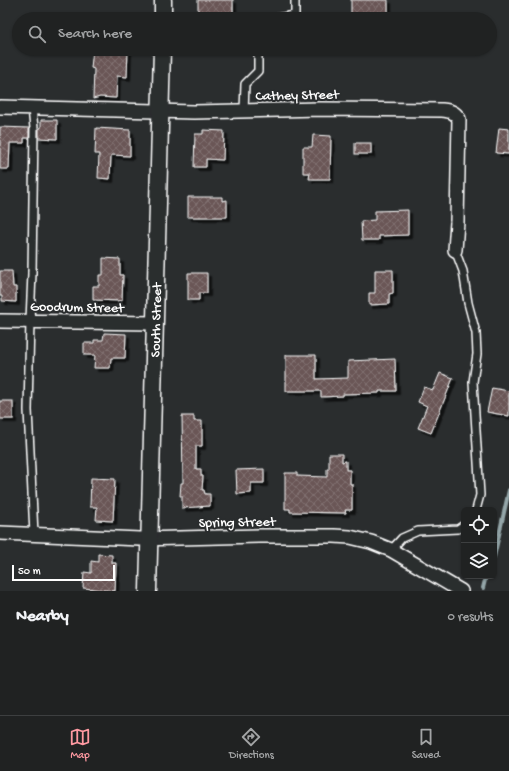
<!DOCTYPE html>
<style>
:root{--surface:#202222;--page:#282a2a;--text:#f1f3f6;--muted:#a2a4a5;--line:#3d3f40;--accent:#ff9aa2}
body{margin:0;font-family:"Gochi Hand",sans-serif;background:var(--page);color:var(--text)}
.controls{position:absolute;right:12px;bottom:12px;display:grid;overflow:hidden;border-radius:6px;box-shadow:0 1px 3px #0004}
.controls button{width:36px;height:36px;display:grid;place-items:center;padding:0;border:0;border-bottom:1px solid var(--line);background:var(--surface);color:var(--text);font:20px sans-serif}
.scale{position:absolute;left:12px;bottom:10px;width:103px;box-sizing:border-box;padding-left:4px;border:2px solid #fff;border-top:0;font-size:11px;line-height:14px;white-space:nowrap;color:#fff;-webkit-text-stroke:3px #2a2d2e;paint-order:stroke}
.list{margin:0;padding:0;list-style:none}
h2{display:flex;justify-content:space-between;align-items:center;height:52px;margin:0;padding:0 16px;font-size:17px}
h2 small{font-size:13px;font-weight:400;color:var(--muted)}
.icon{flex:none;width:22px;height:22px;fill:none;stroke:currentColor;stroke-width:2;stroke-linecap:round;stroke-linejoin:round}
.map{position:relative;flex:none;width:509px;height:591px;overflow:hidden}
.search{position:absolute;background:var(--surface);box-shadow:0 1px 3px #0004;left:12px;right:12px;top:12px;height:44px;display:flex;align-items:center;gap:10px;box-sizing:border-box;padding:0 14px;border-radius:22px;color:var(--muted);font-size:15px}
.sheet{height:124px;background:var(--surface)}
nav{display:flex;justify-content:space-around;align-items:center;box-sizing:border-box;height:56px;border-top:1px solid var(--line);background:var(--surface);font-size:11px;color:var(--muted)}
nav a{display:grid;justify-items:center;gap:2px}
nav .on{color:var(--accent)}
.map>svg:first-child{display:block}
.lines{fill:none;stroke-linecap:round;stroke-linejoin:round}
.stream{stroke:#94a6a9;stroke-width:4}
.building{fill:url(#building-cross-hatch);stroke:#fff;filter:url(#shadow)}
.service-casing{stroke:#fff;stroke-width:10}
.minor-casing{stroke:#fff;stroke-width:16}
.tertiary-casing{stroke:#fff;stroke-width:19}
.service{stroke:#2a2d2e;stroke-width:7}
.minor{stroke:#2a2d2e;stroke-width:13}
.tertiary{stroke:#2a2d2e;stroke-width:16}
.labels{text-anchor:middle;stroke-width:4;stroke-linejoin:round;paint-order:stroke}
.street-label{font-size:14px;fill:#fff;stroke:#2a2d2e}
</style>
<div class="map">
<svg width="509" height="591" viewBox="0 0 509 591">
<defs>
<pattern id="building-cross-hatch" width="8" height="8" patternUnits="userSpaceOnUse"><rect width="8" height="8" fill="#6a5757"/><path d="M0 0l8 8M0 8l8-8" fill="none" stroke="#807070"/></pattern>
<filter id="shadow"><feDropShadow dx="3.5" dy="3.5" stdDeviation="0" flood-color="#0009"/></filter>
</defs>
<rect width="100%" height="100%" fill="#2a2d2e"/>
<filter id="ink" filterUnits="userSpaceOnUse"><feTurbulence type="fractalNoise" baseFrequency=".025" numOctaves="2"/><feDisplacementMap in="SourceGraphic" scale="8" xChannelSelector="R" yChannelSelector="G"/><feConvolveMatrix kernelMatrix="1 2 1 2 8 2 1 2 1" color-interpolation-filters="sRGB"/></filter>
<g filter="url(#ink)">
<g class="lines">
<g class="stream">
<polyline points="494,557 509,490"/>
<polyline points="483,588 486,576"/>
</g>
</g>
<g class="building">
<rect x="198" y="0" width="35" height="19"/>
<polygon points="351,0 388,0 388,15 387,15 387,19 352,19 352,16 351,16"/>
<polygon points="93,49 128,49 127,77 117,76 116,98 100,97 93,99 94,69 91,68"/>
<polygon points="41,120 57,120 57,139 39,138 39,128 41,128"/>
<polygon points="0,127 29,128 29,138 24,138 24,143 10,143 9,169 0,169"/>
<polygon points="96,128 130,130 130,156 111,155 110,179 98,178 99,154 95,154"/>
<polygon points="499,128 509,129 509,154 496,153"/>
<polygon points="203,130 224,131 223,160 206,159 206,167 194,167 195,134 203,134"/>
<polygon points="313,135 331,136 330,179 309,179 310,173 303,173 303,147 312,147"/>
<rect x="355" y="143" width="16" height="11"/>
<polygon points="188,197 222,197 222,201 227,200 227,217 188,217"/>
<polygon points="408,210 408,235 379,236 379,240 362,240 361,221 375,220 375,211"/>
<polygon points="103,258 120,259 120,275 123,275 122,301 93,300 93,286 99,286 99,275 103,275"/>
<polygon points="375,270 393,270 393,293 389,294 389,304 369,305 369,293 375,293"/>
<polygon points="0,271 12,271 13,287 16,287 16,302 2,301 2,296 0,296"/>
<polygon points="188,273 207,273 207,293 199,293 199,300 188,300"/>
<polygon points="104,333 126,334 125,358 111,358 110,368 94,368 95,355 84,355 84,343 94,343 94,340 103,340"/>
<polygon points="286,355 316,355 316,379 348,378 348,361 395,359 396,391 379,391 379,393 343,394 343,396 321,397 321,391 286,391"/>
<polygon points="440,373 453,378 431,433 418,428 427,406 418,402 424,387 433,390"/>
<polygon points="492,388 509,391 509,416 487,412"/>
<rect x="0" y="401" width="13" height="18"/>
<polygon points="182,416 194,416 194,421 202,421 202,446 196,446 196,469 201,469 201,476 203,476 202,490 204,490 205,494 210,494 210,506 182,508 182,496 180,496 181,483 183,483"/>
<polygon points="329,454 342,454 342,462 346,461 346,470 350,470 350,484 352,484 352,510 345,510 346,513 290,512 290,509 285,509 285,473 297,473 297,476 327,477 327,469 329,469"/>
<polygon points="264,469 264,483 251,483 251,493 237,494 236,470"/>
<polygon points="91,478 115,479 113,521 96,520 97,507 90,507"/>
<polygon points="98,554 112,555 112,563 116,563 115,591 83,588 84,572 91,573 91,561 98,562"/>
</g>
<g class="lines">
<defs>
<g id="service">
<polyline points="271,19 295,15 295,0"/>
<polyline points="32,108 34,128 32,273 30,321 28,410 34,534"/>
<polyline points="244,111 245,84 258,71 258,49"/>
<polyline points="455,250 463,271 468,303 476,333 477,354 473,382 480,495 476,510"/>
<polyline points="391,550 402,538 418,531 458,529 464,525"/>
</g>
<g id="minor">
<path d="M0 107 194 112 319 109 442 110C451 111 455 112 459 119L457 222 455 250"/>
<polyline points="0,321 154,323"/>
<polyline points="0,533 140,539 259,536 334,536 350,537 371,542 391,550 461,591"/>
</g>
<g id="tertiary">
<polyline points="163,19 163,0"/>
<path id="s1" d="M148 591 162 49"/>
</g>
</defs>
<use href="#service" class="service-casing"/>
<use href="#minor" class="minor-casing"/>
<use href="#tertiary" class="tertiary-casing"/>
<use href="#service" class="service"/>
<use href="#minor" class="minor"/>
<use href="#tertiary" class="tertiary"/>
</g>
</g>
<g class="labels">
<g class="street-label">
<text transform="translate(297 94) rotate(-1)" y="5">Cathey Street</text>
<text transform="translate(77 306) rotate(1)" y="5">Goodrum Street</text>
<text dy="5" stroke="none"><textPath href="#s1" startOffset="271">South Street</textPath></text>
<text transform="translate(237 521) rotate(-1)" y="5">Spring Street</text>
</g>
</g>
</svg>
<div class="controls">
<button><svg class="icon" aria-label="locate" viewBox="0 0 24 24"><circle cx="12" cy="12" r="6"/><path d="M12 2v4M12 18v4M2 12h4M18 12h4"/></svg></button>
<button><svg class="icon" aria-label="layers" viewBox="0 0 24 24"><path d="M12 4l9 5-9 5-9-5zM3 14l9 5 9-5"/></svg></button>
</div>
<div class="scale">50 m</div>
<div class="search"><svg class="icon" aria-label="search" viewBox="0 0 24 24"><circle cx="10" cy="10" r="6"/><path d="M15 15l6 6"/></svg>Search here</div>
</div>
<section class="sheet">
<h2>Nearby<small>0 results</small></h2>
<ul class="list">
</ul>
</section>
<nav>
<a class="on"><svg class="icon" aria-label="map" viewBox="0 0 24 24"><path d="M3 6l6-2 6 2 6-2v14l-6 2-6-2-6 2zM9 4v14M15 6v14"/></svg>Map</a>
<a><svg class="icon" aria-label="directions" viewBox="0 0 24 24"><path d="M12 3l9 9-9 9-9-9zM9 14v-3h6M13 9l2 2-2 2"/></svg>Directions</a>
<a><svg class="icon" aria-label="saved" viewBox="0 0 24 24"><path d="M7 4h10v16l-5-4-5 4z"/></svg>Saved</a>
</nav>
